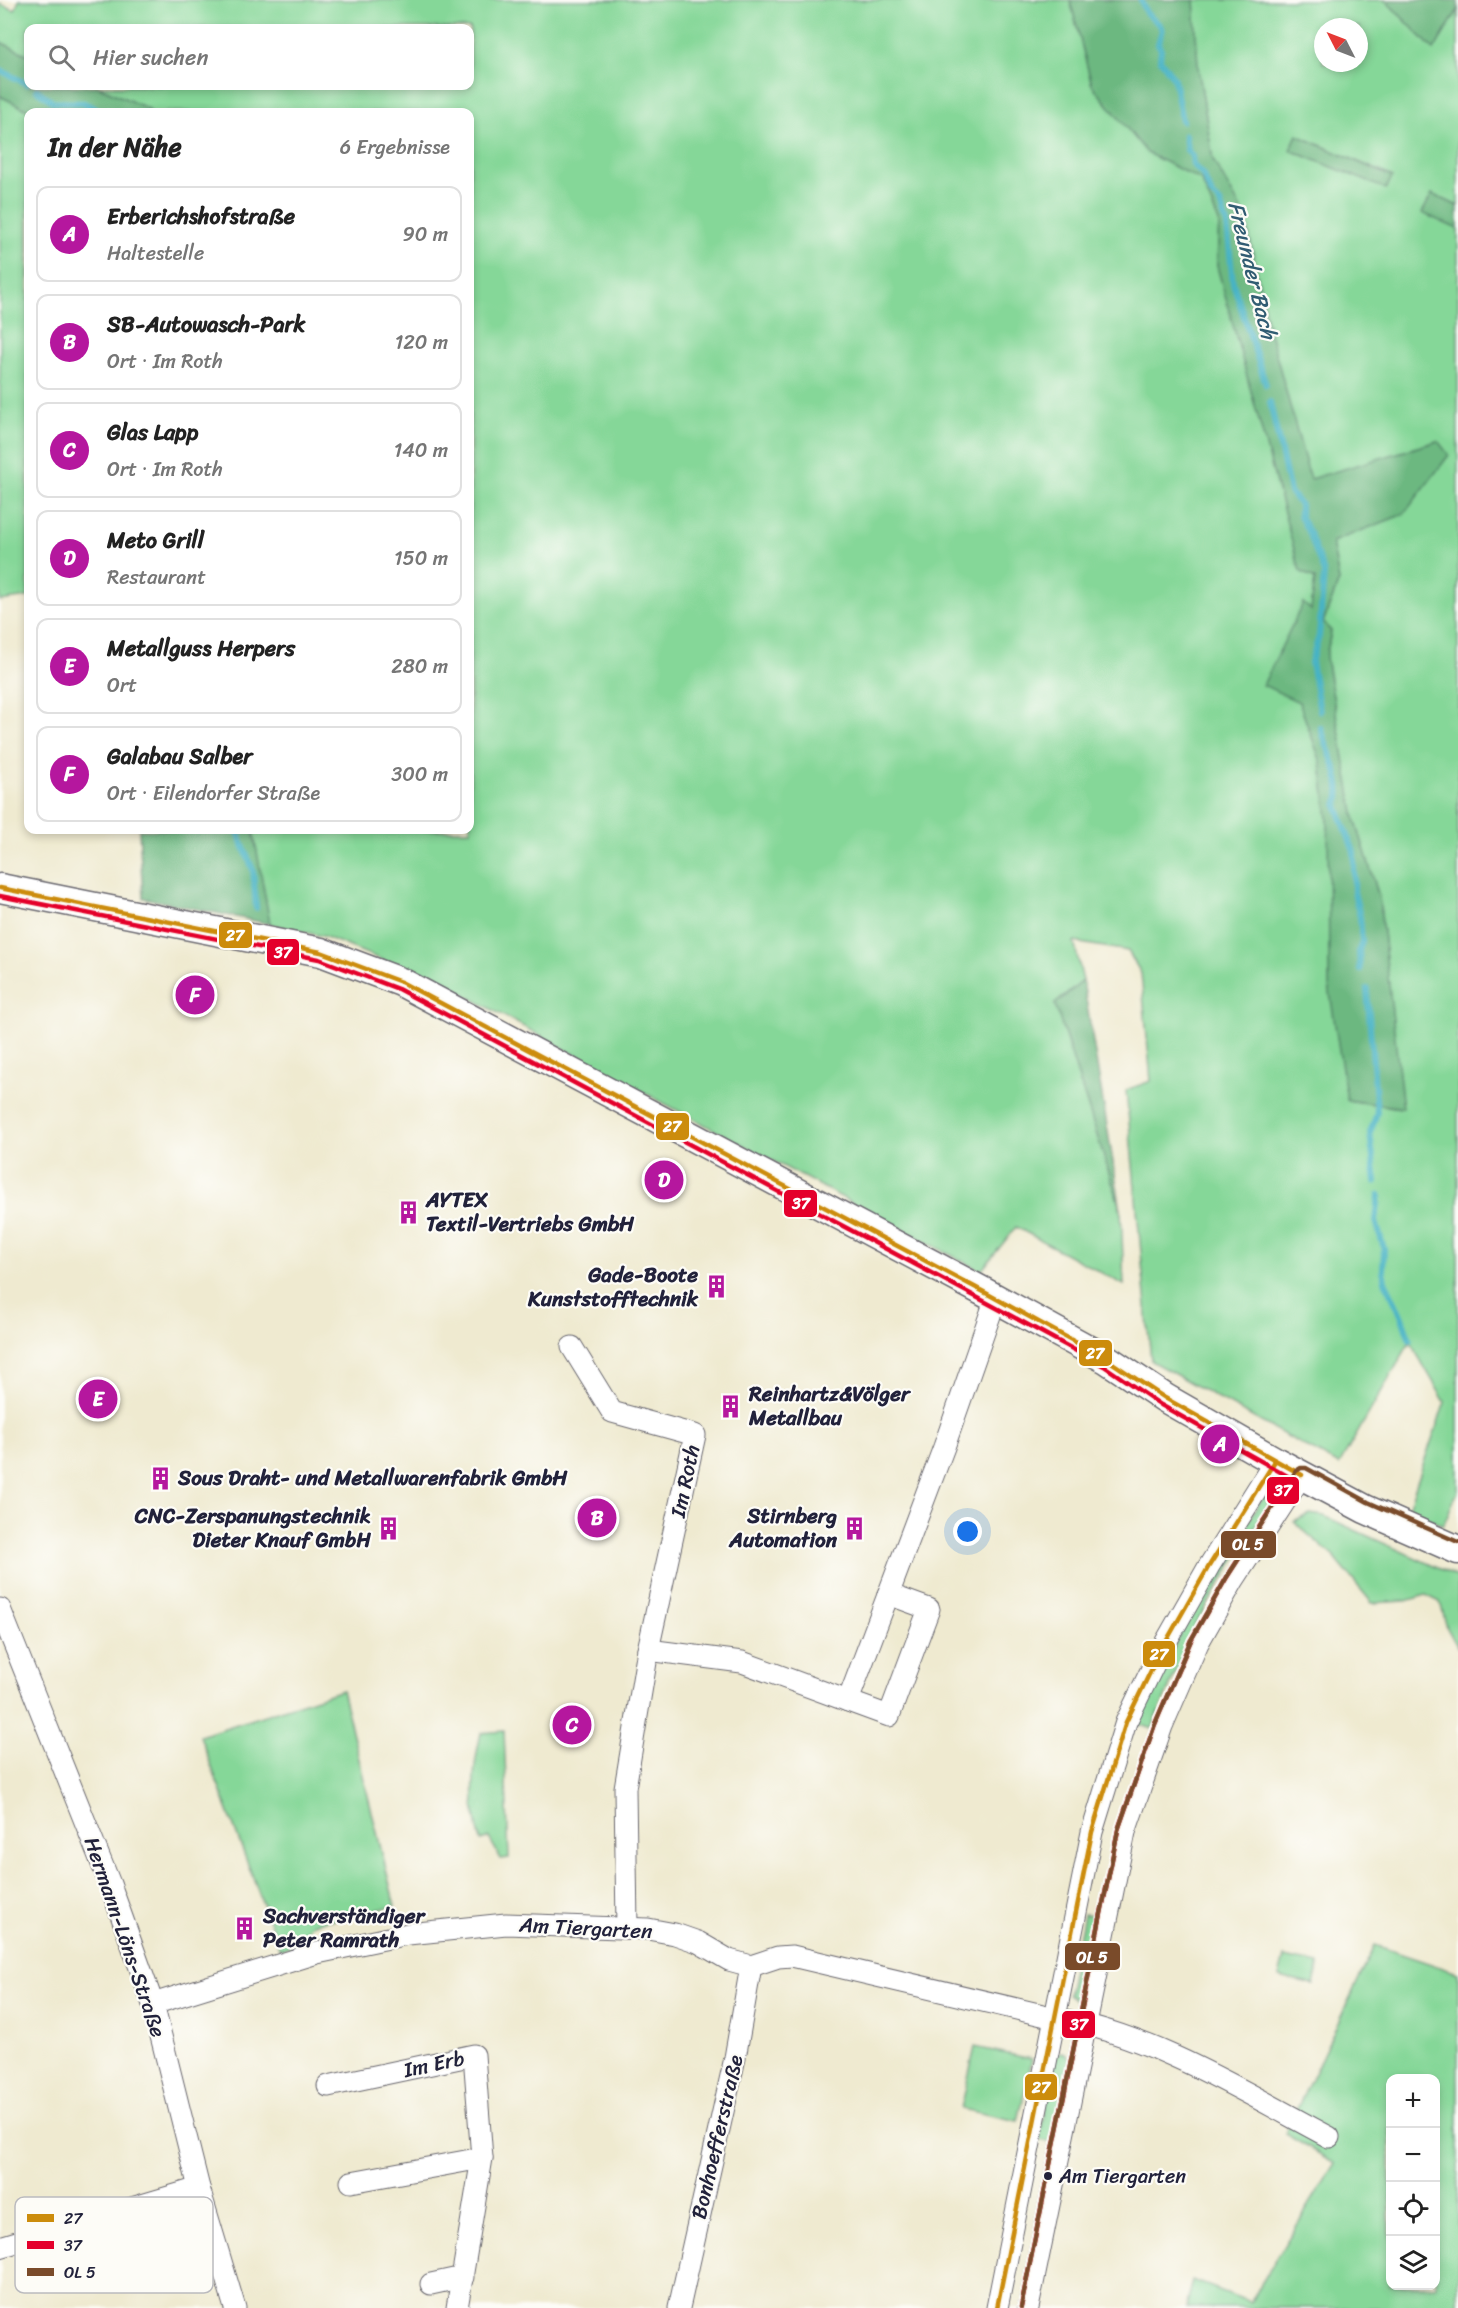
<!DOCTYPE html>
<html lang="de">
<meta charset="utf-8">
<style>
:root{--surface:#fff;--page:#f6f6f6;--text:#222;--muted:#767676;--line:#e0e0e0;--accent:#b5179e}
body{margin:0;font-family:Sriracha,sans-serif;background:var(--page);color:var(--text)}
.controls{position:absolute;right:18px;bottom:18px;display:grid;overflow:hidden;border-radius:12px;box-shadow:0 3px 9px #0003}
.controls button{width:54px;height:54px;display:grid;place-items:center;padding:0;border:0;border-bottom:2px solid var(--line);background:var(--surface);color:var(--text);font:30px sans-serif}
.compass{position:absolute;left:1314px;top:18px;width:54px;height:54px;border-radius:50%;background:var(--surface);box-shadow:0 3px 9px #0003;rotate:312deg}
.you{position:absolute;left:968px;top:1532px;width:21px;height:21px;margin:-15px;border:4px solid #fff;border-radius:50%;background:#1a73e8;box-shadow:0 0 0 9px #1a73e833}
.badge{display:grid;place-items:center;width:39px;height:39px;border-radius:50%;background:var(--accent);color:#fff;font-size:20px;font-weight:700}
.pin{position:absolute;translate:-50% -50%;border:3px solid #fff;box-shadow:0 2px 6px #0006}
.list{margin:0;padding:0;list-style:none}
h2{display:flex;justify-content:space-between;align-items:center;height:78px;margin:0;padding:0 24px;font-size:26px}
h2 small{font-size:20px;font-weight:400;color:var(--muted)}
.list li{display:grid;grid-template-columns:39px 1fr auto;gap:18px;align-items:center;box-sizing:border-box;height:96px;margin:0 12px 12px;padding:0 12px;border:2px solid var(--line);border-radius:12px}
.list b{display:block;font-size:22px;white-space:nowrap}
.list p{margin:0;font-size:20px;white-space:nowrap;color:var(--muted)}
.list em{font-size:20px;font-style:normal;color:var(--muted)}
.icon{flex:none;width:33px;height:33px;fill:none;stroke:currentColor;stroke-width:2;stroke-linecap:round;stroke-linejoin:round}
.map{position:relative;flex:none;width:1458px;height:2308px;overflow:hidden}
.search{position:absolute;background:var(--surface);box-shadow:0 3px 9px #0003;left:24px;top:24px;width:450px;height:66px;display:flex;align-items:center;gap:15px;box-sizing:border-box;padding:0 21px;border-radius:12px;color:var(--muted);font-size:22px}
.panel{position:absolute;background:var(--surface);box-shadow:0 3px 9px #0003;left:24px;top:108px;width:450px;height:726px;border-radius:12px}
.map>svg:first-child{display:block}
.green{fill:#85d798;stroke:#547c6a;stroke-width:1.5;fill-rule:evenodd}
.forest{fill:#6cb880;stroke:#476d5e;stroke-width:1.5}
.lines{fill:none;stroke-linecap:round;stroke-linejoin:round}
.stream{stroke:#47b3c5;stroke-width:6}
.street-casing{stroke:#6a686f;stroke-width:23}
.secondary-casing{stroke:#6a686f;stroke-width:31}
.street{stroke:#fff;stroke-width:21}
.secondary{stroke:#fff;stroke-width:28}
.bus-1-casing{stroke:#fdfcf7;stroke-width:9}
.bus-2-casing{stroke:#fdfcf7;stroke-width:9}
.bus-3-casing{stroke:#fdfcf7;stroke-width:9}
.bus-1{stroke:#cc8c0c;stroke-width:4.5}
.bus-2{stroke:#e4002b;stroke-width:4.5}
.bus-3{stroke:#7a4b2a;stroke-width:4.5}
.bus-dot{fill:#22223b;stroke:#fdfcf7;stroke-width:2}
.labels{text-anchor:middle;stroke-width:4.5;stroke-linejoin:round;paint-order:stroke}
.bus-label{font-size:20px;fill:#22223b;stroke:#fdfcf7;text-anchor:start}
.poi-label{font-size:21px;font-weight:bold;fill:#22223b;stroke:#fdfcf7;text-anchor:start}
.street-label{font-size:21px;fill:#22223b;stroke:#fdfcf7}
.water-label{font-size:22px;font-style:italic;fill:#315c72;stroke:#fdfcf7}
.key{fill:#fdfcf7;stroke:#bbbbbf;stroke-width:1.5}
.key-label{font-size:16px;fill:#22223b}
.line-badge{stroke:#fdfcf7;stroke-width:2}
.badge-label{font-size:16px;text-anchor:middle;font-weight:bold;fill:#fff}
</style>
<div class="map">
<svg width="1458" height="2308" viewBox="0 0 1458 2308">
<rect width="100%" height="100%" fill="#fdfcf7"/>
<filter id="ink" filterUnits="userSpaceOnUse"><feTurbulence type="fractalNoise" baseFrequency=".0167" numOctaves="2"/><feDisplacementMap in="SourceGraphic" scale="12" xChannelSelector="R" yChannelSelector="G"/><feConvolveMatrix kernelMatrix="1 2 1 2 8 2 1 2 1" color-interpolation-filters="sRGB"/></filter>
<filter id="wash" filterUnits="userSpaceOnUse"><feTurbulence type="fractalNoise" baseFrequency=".008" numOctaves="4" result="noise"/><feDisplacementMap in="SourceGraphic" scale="24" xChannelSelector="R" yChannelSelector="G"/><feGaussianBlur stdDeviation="1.35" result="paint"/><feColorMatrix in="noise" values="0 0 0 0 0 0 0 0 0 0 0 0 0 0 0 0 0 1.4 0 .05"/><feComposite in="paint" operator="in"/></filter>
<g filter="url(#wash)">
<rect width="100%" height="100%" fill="#efead0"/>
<g class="green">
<path d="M19 0H1070L1092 85 1147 153 1201 180 1219 222 1217 266 1300 571 1315 579 1311 611 1303 603 1299 702 1321 762 1328 819 1347 1100 1402 1108 1379 897 1355 819 1326 658 1331 631 1323 623 1339 581 1332 542 1404 514 1437 441 1310 480 1266 318 1246 218 1213 160 1198 67 1194 0H1385L1434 49 1458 10V206L1432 194 1423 213 1458 229V1490L1443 1526 1408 1508 1445 1402 1410 1342 1339 1465 1151 1361 1126 1090 1151 1081 1141 973 1128 951 1074 942 1083 981 1055 1004 1121 1210 1124 1285 1016 1227 981 1271 656 1099 460 992 326 937 270 924 253 830H470V112H150L149 109 97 86H470V28H28V55L0 42V4L15 10ZM1323 27H1359V63H1323ZM1297 135 1391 176 1387 188 1290 150Z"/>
<polygon points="0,96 32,112 28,112 28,597 0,601"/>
<polygon points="1265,1494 1273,1498 1195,1625 1152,1729 1138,1724 1187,1620"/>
<polygon points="1309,1514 1324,1516 1458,1577 1458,1648 1447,1628 1440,1602 1426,1595 1406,1601 1372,1603 1334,1557 1294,1522"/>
<polygon points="342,1690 395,1906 311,1924 300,1942 280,1950 200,1736"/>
<path d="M504 1731 509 1858 501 1859 489 1838 481 1841C470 1804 472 1771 481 1733Z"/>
<polygon points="1084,1914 1099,1916 1081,1998 1076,2000 1068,1995"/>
<path d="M1375 1945 1458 1973V2308H1186L1193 2280 1250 2302 1335 2163 1285 2134ZM1390 2078H1436V2286H1390Z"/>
<polygon points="1284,1957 1319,1964 1314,1985 1279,1977"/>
<polygon points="975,2047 1032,2059 1018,2121 961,2109"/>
<polygon points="1060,2052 1065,2053 1070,2059 1053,2143 1039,2140 1056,2055"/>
</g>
<g class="forest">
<polygon points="1070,0 1194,0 1198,67 1213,160 1246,218 1266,318 1310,479 1438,441 1449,455 1404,514 1332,542 1339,581 1323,622 1331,631 1326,658 1355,819 1379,897 1403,1108 1347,1100 1329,987 1328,819 1321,762 1299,702 1263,685 1303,603 1311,610 1315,579 1300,571 1217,266 1219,222 1201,180 1147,153 1092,85"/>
<polygon points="1385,0 1458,0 1458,10 1434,50"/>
<polygon points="0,42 28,55 28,86 97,86 149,109 150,112 32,112 0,96"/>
<polygon points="1297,135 1392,177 1386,189 1290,150"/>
<polygon points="1432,194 1458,206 1458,229 1422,213"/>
<polygon points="139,830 253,830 270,924 143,898"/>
<polygon points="1083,981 1121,1210 1055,1004"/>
</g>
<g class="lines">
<g class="stream">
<polyline points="1141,0 1146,13 1160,25 1162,30 1158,44 1161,49 1160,59 1174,79 1182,121"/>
<polyline points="0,70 27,84"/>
<polyline points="37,90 53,102 84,103 103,112"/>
<polyline points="1185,135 1187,150 1192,156 1193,165 1202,174 1212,195 1220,203 1227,224 1233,283 1266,385"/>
<polyline points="1270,402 1290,492 1300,505 1300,516 1310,535 1324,573 1319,636 1311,662 1320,711"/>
<path d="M1321 727C1327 752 1346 781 1337 806L1354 852V892L1360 917 1362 942 1359 950 1360 970"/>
<polyline points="237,830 253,870 256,908"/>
<polyline points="1367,989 1377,1113 1370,1133 1376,1182"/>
<polyline points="1379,1195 1376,1221 1384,1249 1383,1270 1385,1281 1401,1315 1410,1340"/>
</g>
</g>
</g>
<g filter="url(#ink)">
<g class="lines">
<defs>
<g id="street">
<polyline points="572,1347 612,1412 695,1435 648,1650 625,1788 627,1928"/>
<polyline points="0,1609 110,1884 153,2004 199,2188 235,2308"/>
<polyline points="648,1650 742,1662 848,1701 944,1447 996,1298"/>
<polyline points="848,1701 889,1716 929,1609 888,1594"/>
<path d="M153 2004 317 1953 408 1934 506 1924 648 1929 675 1934 698 1942 729 1960 751 1966 778 1957 792 1956 1055 2018C1151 2034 1244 2092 1329 2137"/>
<polyline points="328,2086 474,2055 482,2158"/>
<polyline points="351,2182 482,2158 457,2308"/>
<polyline points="0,2247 199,2188"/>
<polyline points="431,2284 463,2277"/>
<polyline points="679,2308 735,2058 751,1966"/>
<polyline points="997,2308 1092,1832 1126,1722 1159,1654 1209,1566 1275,1461"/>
<polyline points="1028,2308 1125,1832 1162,1726 1198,1643 1233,1581 1302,1475"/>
</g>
<polyline id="secondary" points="0,888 321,952 401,982 984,1292 1108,1360 1165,1398 1275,1461 1365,1509 1458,1550"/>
</defs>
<use href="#street" class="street-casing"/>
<use href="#secondary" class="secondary-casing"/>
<use href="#street" class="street"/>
<use href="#secondary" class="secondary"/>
<defs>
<g id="bus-1">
<polyline points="0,888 321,952 401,982 984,1292 1108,1360 1165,1398 1302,1475"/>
<polyline points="997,2308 1092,1832 1126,1722 1159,1654 1209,1566 1275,1461"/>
</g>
<polyline id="bus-2" points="0,896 319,959 398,989 980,1299 1104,1366 1161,1405 1291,1478 1227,1577 1191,1640 1155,1724 1118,1830 1021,2307"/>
<polyline id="bus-3" points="1021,2307 1118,1830 1155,1724 1191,1640 1227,1577 1296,1471 1301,1468 1306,1468 1368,1502 1458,1542"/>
</defs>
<use href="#bus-1" class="bus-1-casing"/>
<use href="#bus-2" class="bus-2-casing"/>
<use href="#bus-3" class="bus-3-casing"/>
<use href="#bus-1" class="bus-1"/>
<use href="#bus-2" class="bus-2"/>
<use href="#bus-3" class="bus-3"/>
</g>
</g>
<defs>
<symbol id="building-bare" viewBox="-9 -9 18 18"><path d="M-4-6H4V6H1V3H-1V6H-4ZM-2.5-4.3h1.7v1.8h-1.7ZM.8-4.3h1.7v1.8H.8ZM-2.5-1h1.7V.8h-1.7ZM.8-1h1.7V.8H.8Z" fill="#b5179e" stroke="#fdfcf7" stroke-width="2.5" paint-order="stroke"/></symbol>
</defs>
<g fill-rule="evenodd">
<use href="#building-bare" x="392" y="1196" width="33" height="33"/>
<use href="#building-bare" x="700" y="1270" width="33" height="33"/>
<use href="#building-bare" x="714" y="1390" width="33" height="33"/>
<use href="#building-bare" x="144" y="1462" width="33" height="33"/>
<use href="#building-bare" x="372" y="1512" width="33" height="33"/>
<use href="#building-bare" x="838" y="1512" width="33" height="33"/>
<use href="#building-bare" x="228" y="1912" width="33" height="33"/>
</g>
<circle class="bus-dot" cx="1048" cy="2176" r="5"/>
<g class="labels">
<g class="bus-label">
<text x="1059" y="2183">Am Tiergarten</text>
</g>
<g class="poi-label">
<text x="426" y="1207">AYTEX<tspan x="426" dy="24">Textil-Vertriebs GmbH</tspan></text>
<text x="698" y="1282" text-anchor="end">Gade-Boote<tspan x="698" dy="24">Kunststofftechnik</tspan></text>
<text x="749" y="1401">Reinhartz&amp;Völger<tspan x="749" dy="24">Metallbau</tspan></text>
<text x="178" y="1485">Sous Draht- und Metallwarenfabrik GmbH</text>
<text x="371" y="1523" text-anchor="end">CNC-Zerspanungstechnik<tspan x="371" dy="24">Dieter Knauf GmbH</tspan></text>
<text x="837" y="1523" text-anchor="end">Stirnberg<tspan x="837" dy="24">Automation</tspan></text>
<text x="263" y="1923">Sachverständiger<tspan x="263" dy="24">Peter Ramrath</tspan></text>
</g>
<g class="street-label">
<text transform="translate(685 1481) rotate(-78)" y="7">Im Roth</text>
<text transform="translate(586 1928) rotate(3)" y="7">Am Tiergarten</text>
<text transform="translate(125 1937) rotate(71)" y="7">Hermann-Löns-Straße</text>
<text transform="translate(434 2064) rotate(-12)" y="7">Im Erb</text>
<text transform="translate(717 2137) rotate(-77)" y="7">Bonhoefferstraße</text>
</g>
<g class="water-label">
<text transform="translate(1253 270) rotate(76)" y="8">Freunder Bach</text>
</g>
</g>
<rect x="15" y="2197" width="198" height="96" rx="9" class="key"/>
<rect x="27" y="2214" width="27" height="8" fill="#cc8c0c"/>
<rect x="27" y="2241" width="27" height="8" fill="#e4002b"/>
<rect x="27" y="2268" width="27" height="8" fill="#7a4b2a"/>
<g class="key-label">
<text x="64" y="2224">27</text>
<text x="64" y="2251">37</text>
<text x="64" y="2278">OL 5</text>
</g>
<g class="line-badge">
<rect x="218" y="921" width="35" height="28" rx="6" fill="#cc8c0c"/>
<rect x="266" y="938" width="34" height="28" rx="6" fill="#e4002b"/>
<rect x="655" y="1112" width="35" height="29" rx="6" fill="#cc8c0c"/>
<rect x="783" y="1189" width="35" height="29" rx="6" fill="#e4002b"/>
<rect x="1078" y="1339" width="35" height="28" rx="6" fill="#cc8c0c"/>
<rect x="1266" y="1476" width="34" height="29" rx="6" fill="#e4002b"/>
<rect x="1220" y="1530" width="57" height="29" rx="6" fill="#7a4b2a"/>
<rect x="1142" y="1640" width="34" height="28" rx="6" fill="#cc8c0c"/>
<rect x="1064" y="1942" width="57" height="29" rx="6" fill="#7a4b2a"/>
<rect x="1061" y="2010" width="35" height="29" rx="6" fill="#e4002b"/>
<rect x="1024" y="2073" width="34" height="28" rx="6" fill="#cc8c0c"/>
</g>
<g class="badge-label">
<text x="235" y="941">27</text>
<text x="283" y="958">37</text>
<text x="672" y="1132">27</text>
<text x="801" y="1209">37</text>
<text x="1095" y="1359">27</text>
<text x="1283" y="1496">37</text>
<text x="1248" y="1550">OL 5</text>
<text x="1159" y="1660">27</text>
<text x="1092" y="1963">OL 5</text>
<text x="1079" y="2030">37</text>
<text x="1041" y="2093">27</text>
</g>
</svg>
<div class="controls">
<button>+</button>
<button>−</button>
<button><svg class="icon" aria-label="locate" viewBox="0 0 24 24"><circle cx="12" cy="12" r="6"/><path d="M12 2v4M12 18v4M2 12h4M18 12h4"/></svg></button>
<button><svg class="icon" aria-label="layers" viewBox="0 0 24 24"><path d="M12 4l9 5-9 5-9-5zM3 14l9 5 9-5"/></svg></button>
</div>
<svg class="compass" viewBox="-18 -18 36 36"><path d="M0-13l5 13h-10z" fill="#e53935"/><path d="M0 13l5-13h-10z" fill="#767676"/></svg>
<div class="you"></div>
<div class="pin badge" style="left:1220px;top:1444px">A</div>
<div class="pin badge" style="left:597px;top:1518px">B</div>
<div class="pin badge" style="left:572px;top:1725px">C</div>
<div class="pin badge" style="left:664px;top:1180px">D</div>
<div class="pin badge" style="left:98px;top:1399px">E</div>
<div class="pin badge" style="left:195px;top:995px">F</div>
<div class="search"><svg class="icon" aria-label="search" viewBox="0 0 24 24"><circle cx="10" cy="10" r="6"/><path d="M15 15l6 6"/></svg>Hier suchen</div>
<section class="panel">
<h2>In der Nähe<small>6 Ergebnisse</small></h2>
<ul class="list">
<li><span class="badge">A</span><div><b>Erberichshofstraße</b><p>Haltestelle</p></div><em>90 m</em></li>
<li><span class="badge">B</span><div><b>SB-Autowasch-Park</b><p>Ort · Im Roth</p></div><em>120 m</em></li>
<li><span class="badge">C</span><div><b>Glas Lapp</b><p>Ort · Im Roth</p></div><em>140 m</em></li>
<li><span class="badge">D</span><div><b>Meto Grill</b><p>Restaurant</p></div><em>150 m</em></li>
<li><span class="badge">E</span><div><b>Metallguss Herpers</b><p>Ort</p></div><em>280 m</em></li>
<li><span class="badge">F</span><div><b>Galabau Salber</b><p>Ort · Eilendorfer Straße</p></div><em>300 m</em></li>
</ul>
</section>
</div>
